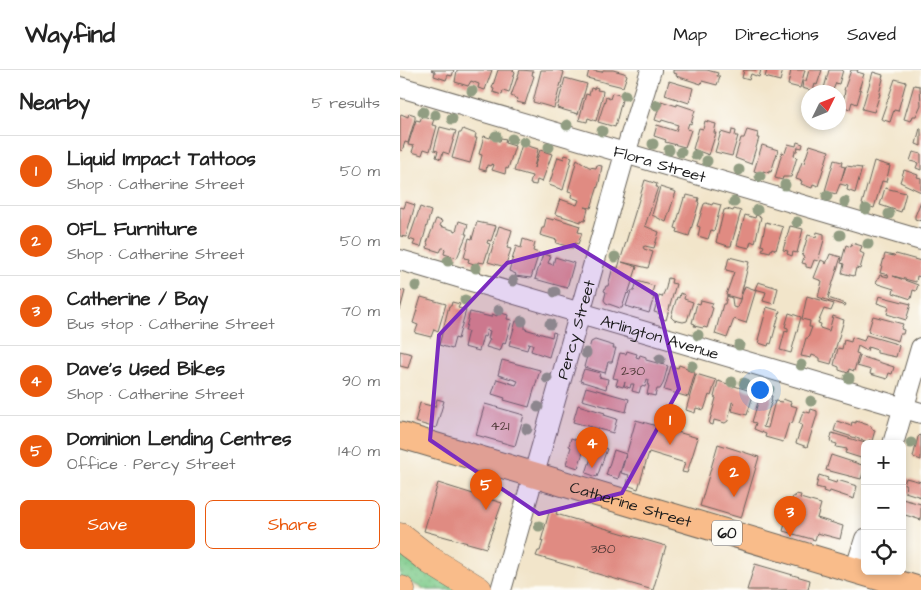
<!DOCTYPE html>
<meta charset="utf-8">
<style>
:root{--surface:#fff;--page:#f6f6f6;--text:#222;--muted:#767676;--line:#e0e0e0;--accent:#ea580c}
body{margin:0;font-family:"Architects Daughter",sans-serif;background:var(--page);color:var(--text)}
.controls{position:absolute;right:15px;bottom:15px;display:grid;overflow:hidden;border-radius:8px;box-shadow:0 2px 8px #0003}
.controls button{width:45px;height:45px;display:grid;place-items:center;padding:0;border:0;border-bottom:1px solid var(--line);background:var(--surface);color:var(--text);font:25px sans-serif}
.compass{position:absolute;left:401px;top:15px;width:45px;height:45px;border-radius:50%;background:var(--surface);box-shadow:0 2px 8px #0003;rotate:47deg}
.you{position:absolute;left:359px;top:319px;width:18px;height:18px;margin:-12px;border:4px solid #fff;border-radius:50%;background:#1a73e8;box-shadow:0 0 0 8px #1a73e833}
.badge{display:grid;place-items:center;width:32px;height:32px;border-radius:50%;background:var(--accent);color:#fff;font-size:16px;font-weight:700}
.pin{position:absolute;translate:-50% -41px;filter:drop-shadow(0 1px 2px #0008)}
.pin::after{content:'';position:absolute;top:26px;width:18px;height:15px;background:inherit;clip-path:polygon(0 0,100% 0,50% 100%)}
.list{margin:0;padding:0;list-style:none}
h2{display:flex;justify-content:space-between;align-items:center;height:65px;margin:0;padding:0 20px;font-size:21px}
h2 small{font-size:16px;font-weight:400;color:var(--muted)}
.list li{display:grid;grid-template-columns:32px 1fr auto;gap:15px;align-items:center;box-sizing:border-box;height:70px;padding:0 20px;border-top:1px solid var(--line)}
.list b{display:block;font-size:19px;white-space:nowrap}
.list p{margin:0;font-size:16px;white-space:nowrap;color:var(--muted)}
.list em{font-size:16px;font-style:normal;color:var(--muted)}
.actions{display:flex;gap:10px;padding:15px 20px}
.actions a{flex:1;padding:11px 0;border:1px solid var(--accent);border-radius:8px;text-align:center;font-size:18px;color:var(--accent)}
.actions .main{background:var(--accent);color:#fff}
.icon{flex:none;width:28px;height:28px;fill:none;stroke:currentColor;stroke-width:2;stroke-linecap:round;stroke-linejoin:round}
.map{position:relative;flex:none;width:521px;height:520px;overflow:hidden}
header{display:flex;align-items:center;gap:30px;box-sizing:border-box;height:70px;padding:0 25px;background:var(--surface);border-bottom:1px solid var(--line)}
header strong{font-size:24px}
nav{display:flex;gap:28px;margin-inline-start:auto;font-size:18px}
main{display:flex}
aside{flex:1;background:var(--surface)}
.map>svg:first-child{display:block}
.grass{fill:url(#grass-dots);stroke:#4c7352}
.building{fill:#e08b82}
.lines{fill:none;stroke-linecap:round;stroke-linejoin:round}
.minor-casing{stroke:#676259;stroke-width:22}
.major-casing{stroke:#676259;stroke-width:27}
.highway-casing{stroke:#676259;stroke-width:29}
.minor{stroke:#fff;stroke-width:20}
.major{stroke:#f9bc8a;stroke-width:25}
.highway{stroke:#f9bc8a;stroke-width:28}
.tree{fill:#919d82}
.marked{fill:#7b2cbf;fill-opacity:0.2;stroke:#7b2cbf;stroke-width:4;stroke-linejoin:round}
.labels{text-anchor:middle;stroke-width:4;stroke-linejoin:round;paint-order:stroke}
.number-label{font-size:14px;fill:#4d3836}
.shield{fill:#fdfcf7;stroke:#605f5e;stroke-width:1}
.shield-label{font-size:15px;font-weight:bold;fill:#1c1c1c}
.street-label{font-size:16px;fill:#1c1c1c;stroke:#fdfcf7}
</style>
<header>
<strong>Wayfind</strong>
<nav><a>Map</a><a>Directions</a><a>Saved</a></nav>
</header>
<main>
<aside>
<h2>Nearby<small>5 results</small></h2>
<ul class="list">
<li><span class="badge">1</span><div><b>Liquid Impact Tattoos</b><p>Shop · Catherine Street</p></div><em>50 m</em></li>
<li><span class="badge">2</span><div><b>OFL Furniture</b><p>Shop · Catherine Street</p></div><em>50 m</em></li>
<li><span class="badge">3</span><div><b>Catherine / Bay</b><p>Bus stop · Catherine Street</p></div><em>70 m</em></li>
<li><span class="badge">4</span><div><b>Dave's Used Bikes</b><p>Shop · Catherine Street</p></div><em>90 m</em></li>
<li><span class="badge">5</span><div><b>Dominion Lending Centres</b><p>Office · Percy Street</p></div><em>140 m</em></li>
</ul>
<div class="actions"><a class="main">Save</a><a>Share</a></div>
</aside>
<div class="map">
<svg width="521" height="520" viewBox="0 0 521 520">
<defs>
<pattern id="grass-dots" width="8" height="8" patternUnits="userSpaceOnUse" patternTransform="scale(1.25)"><rect width="8" height="8" fill="#7cca89"/><path d="M2 2h.1M6 6h.1" fill="none" stroke="#6bad76" stroke-width="1.8" stroke-linecap="round"/></pattern>
</defs>
<rect width="100%" height="100%" fill="#fdfcf7"/>
<filter id="ink" filterUnits="userSpaceOnUse"><feTurbulence type="fractalNoise" baseFrequency=".02" numOctaves="2"/><feDisplacementMap in="SourceGraphic" scale="10" xChannelSelector="R" yChannelSelector="G"/><feConvolveMatrix kernelMatrix="1 2 1 2 8 2 1 2 1" color-interpolation-filters="sRGB"/></filter>
<filter id="wash" filterUnits="userSpaceOnUse"><feTurbulence type="fractalNoise" baseFrequency=".0096" numOctaves="4" result="noise"/><feDisplacementMap in="SourceGraphic" scale="20" xChannelSelector="R" yChannelSelector="G"/><feGaussianBlur stdDeviation="1.12" result="paint"/><feColorMatrix in="noise" values="0 0 0 0 0 0 0 0 0 0 0 0 0 0 0 0 0 1.4 0 .05"/><feComposite in="paint" operator="in"/></filter>
<g filter="url(#wash)">
<rect width="100%" height="100%" fill="#f2e5ca"/>
<polygon class="grass" points="0,469 69,520 27,520 0,508"/>
<g id="blocks">
<g class="building">
<polygon points="31,0 54,0 52,6 48,5 46,10 34,6 35,2"/>
<polygon points="57,0 92,0 85,20 78,18 79,14 71,11 68,16 55,12"/>
<polygon points="98,0 113,0 115,2 109,23 103,21 102,25 93,22 94,19 92,18"/>
<polygon points="120,0 133,1 132,5 134,6 125,34 117,32 118,29 111,26"/>
<polygon points="141,0 158,0 164,2 154,38 133,32"/>
<polygon points="189,0 202,2 203,0 213,0 224,3 227,5 223,17 187,8"/>
<polygon points="273,0 307,0 318,3 317,6 320,6 317,15 302,11 301,14 276,6 277,4 273,3"/>
<polygon points="344,0 361,0 359,7 351,4 349,10 342,8"/>
<polygon points="367,0 383,0 380,11 365,7"/>
<polygon points="391,0 405,0 400,18 388,15"/>
<polygon points="409,0 422,0 417,15 415,14 413,21 402,18 403,11 406,11"/>
<polygon points="429,0 443,0 439,14 436,13 432,22 423,22"/>
<polygon points="451,0 458,0 457,2 464,4 459,19 461,20 457,34 452,32 450,39 441,36 444,27 445,20 444,20"/>
<polygon points="473,2 483,5 482,8 483,9 479,24 480,24 474,42 462,39"/>
<polygon points="165,8 187,14 178,44 157,38"/>
<polygon points="495,9 506,12 498,41 494,40 490,52 481,49"/>
<polygon points="269,11 293,18 289,33 265,25"/>
<polygon points="514,15 520,16 521,35 516,46 513,46 511,51 504,49"/>
<polygon points="195,17 198,18 197,20 203,21 202,28 196,51 188,48 187,52 179,50 186,24 189,25 191,18 194,19"/>
<polygon points="212,23 223,26 215,57 198,52 206,27 210,29"/>
<polygon points="261,31 277,36 277,34 295,40 291,54 289,53 287,59 291,60 285,77 265,72 266,70 254,66 257,55 276,61 278,55 262,50 261,52 255,50"/>
<polygon points="9,43 15,45 15,49 8,73 5,72 2,81 0,80 0,47 1,44 8,47"/>
<polygon points="22,46 34,49 32,55 37,56 30,81 24,79 22,85 12,82 14,76 8,75 16,50 20,51"/>
<polygon points="305,51 316,54 314,63 316,63 309,85 293,79 299,58 303,59"/>
<polygon points="40,57 56,61 49,84 43,82 41,89 36,87 38,81 34,80"/>
<polygon points="520,58 521,58 521,76 516,74"/>
<polygon points="63,59 76,64 75,68 77,68 70,93 52,88 59,63 61,63"/>
<polygon points="332,60 336,61 335,66 338,66 332,86 315,82 321,62 331,65"/>
<polygon points="347,60 358,63 357,68 359,68 351,94 335,88 341,68 344,68"/>
<polygon points="91,65 98,67 98,71 100,71 101,68 106,69 105,73 115,76 108,99 106,98 105,104 92,100 94,95 91,94 91,96 87,95 86,101 79,99 82,85 79,84 84,66 90,68"/>
<polygon points="397,72 403,74 402,78 398,77 397,81 395,81 394,86 397,87 391,107 383,107 382,110 375,108 382,82 385,83 388,74 396,76"/>
<polygon points="122,74 138,79 134,98 140,80 152,84 142,112 137,110 136,115 130,114 132,106 114,101"/>
<polygon points="362,75 378,80 371,102 369,101 369,103 363,101 362,104 354,101"/>
<polygon points="410,75 429,81 418,116 413,114 412,118 401,114 402,111 396,109 402,92 404,93"/>
<polygon points="513,82 521,84 521,100 516,98 518,93 510,91"/>
<polygon points="165,85 172,87 163,120 149,115 158,87 164,89"/>
<polygon points="177,89 189,97 196,98 197,95 202,96 199,113 191,138 185,137 188,139 185,151 181,150 181,152 155,144 160,129 177,135 179,130 171,127 172,122 168,121"/>
<polygon points="434,90 442,92 441,96 445,97 441,111 446,96 462,98 455,123 447,120 448,116 440,114 436,124 425,121"/>
<polygon points="474,91 490,96 486,112 482,111 474,138 462,134"/>
<polygon points="504,100 518,105 517,107 521,108 521,122 500,112"/>
<polygon points="245,110 257,114 256,117 258,117 245,156 259,162 254,178 245,176 243,177 244,179 253,182 248,198 222,192 237,197 228,224 227,223 222,238 220,238 206,233 204,230 206,222 204,221 206,216 208,216 213,197 218,198"/>
<polygon points="260,117 276,122 266,152 252,145"/>
<polygon points="485,118 506,123 501,142 480,135"/>
<polygon points="287,125 299,128 298,132 299,133 289,166 277,162 278,159 275,158 284,128 286,129"/>
<polygon points="521,131 521,151 515,149 515,146"/>
<polygon points="6,132 15,135 6,167 0,166 0,137 4,138"/>
<polygon points="306,133 312,135 313,133 321,135 314,161 311,160 308,169 298,166 300,157 297,156 304,134"/>
<polygon points="20,137 31,141 21,177 13,175 15,171 9,169"/>
<polygon points="327,139 333,141 334,139 341,141 331,176 328,176 316,172 324,140"/>
<polygon points="345,145 355,148 356,145 361,147 355,173 351,171 349,178 337,175"/>
<polygon points="146,148 154,150 155,148 180,156 178,162 182,163 178,174 175,173 173,178 156,173 157,170 140,165 142,158 144,158"/>
<polygon points="36,149 42,151 40,156 56,161 59,151 68,154 65,164 67,164 57,188 44,184 45,179 44,178 42,178 40,182 27,178 28,174 27,173"/>
<polygon points="77,152 96,156 91,171 88,170 87,173 90,174 84,193 78,192 77,195 68,192 69,189 64,188 69,168 72,169"/>
<polygon points="366,152 383,157 376,180 372,178 370,182 362,180 364,176 361,175"/>
<polygon points="99,156 112,160 107,178 111,179 105,197 88,192"/>
<polygon points="390,156 403,159 397,183 393,182 392,186 387,184 388,181 383,180"/>
<polygon points="417,162 424,164 424,170 418,191 414,190 411,198 406,197 406,194 402,193 404,187 402,186 408,165 416,167"/>
<polygon points="123,169 135,173 133,181 139,183 131,208 115,206 116,204 109,201 116,176 121,178"/>
<polygon points="452,173 462,176 460,182 464,184 460,199 456,198 454,206 442,203 444,194 441,193 446,175 451,177"/>
<polygon points="143,184 151,186 148,193 153,195 155,187 174,193 167,218 135,209"/>
<polygon points="430,184 441,187 428,228 446,234 445,236 418,227 422,211 414,208 421,190 425,192 426,194"/>
<polygon points="485,184 494,186 496,184 521,191 521,207 517,206 516,212 493,206 518,215 516,221 513,220 511,229 493,223 494,219 478,214 476,212 480,205 488,207 489,205 480,203"/>
<polygon points="329,187 349,192 340,229 326,225 334,202 326,200"/>
<polygon points="268,208 272,209 271,213 276,214 266,250 259,248 261,244 254,242 259,226 262,227 266,218"/>
<polygon points="237,211 254,216 251,226 254,227 249,243 226,236 231,221 234,221"/>
<polygon points="358,212 378,218 374,234 363,231 366,222 355,219"/>
<polygon points="345,216 356,220 346,253 334,249 327,268 315,264 323,234 325,234 327,226 332,228 333,237 337,238"/>
<polygon points="0,220 5,221 0,240"/>
<polygon points="280,223 285,225 284,229 293,232 287,251 283,252 274,250 271,247 277,227 279,228"/>
<polygon points="407,226 434,234 431,241 424,239 418,253 421,254 420,258 429,261 433,246 444,250 431,294 420,291 420,288 412,285 411,288 401,286 406,268 408,268 412,257 409,257 410,251 402,249"/>
<polygon points="479,226 511,234 506,250 487,244 489,237 477,233"/>
<polygon points="21,227 46,234 38,261 34,259 31,267 15,263 18,255 13,253"/>
<polygon points="301,230 313,233 311,237 313,238 307,258 304,257 303,258 294,256 295,254 292,253 297,233 300,234"/>
<polygon points="52,232 60,234 58,238 66,240 58,269 55,268 52,279 39,275 49,236 51,236"/>
<polygon points="367,237 380,241 371,274 369,273 368,276 359,273 360,270 358,270"/>
<polygon points="70,242 91,247 92,244 97,246 98,242 108,245 107,249 112,250 105,274 103,273 100,281 86,277 90,269 88,269 90,261 87,260 85,267 83,266 79,281 64,277 68,261 65,261"/>
<polygon points="389,243 401,247 391,283 380,280 385,261 388,262 388,258 385,257"/>
<polygon points="473,246 503,254 501,259 504,260 503,264 500,264 498,271 468,262"/>
<polygon points="116,251 125,254 125,259 152,267 153,262 156,263 149,287 131,281 133,274 132,274 129,273 127,280 109,275"/>
<polygon points="466,265 497,274 499,276 496,287 477,283 477,280 468,277 467,281 458,276 456,283 459,284 454,301 449,299 448,303 439,300 439,297 434,295 438,278 442,279 444,270 451,272 452,267 464,271"/>
<polygon points="195,270 214,276 213,278 216,278 212,292 208,292 205,303 184,297 191,272"/>
<polygon points="0,281 12,284 8,298 0,296"/>
<polygon points="227,281 237,284 236,287 239,288 240,285 246,287 246,290 268,296 263,314 260,319 257,319 255,326 247,324 249,316 248,316 249,310 247,309 245,317 241,316 239,323 232,321 234,314 231,314 230,318 224,316 225,312 223,317 216,315 218,309 213,308 220,283 226,284"/>
<polygon points="460,286 494,297 492,304 489,303 487,309 470,304 471,300 457,296"/>
<polygon points="102,290 140,300 129,337 104,330 105,328 92,324 97,309 116,315 118,311 98,305"/>
<polygon points="279,295 287,298 287,300 295,303 288,327 264,320 271,296 278,298"/>
<polygon points="184,299 200,303 199,307 208,309 206,319 180,311"/>
<polygon points="296,304 316,310 311,326 309,325 304,340 296,338 295,343 286,340"/>
<polygon points="318,311 354,322 347,345 332,341 334,333 332,332 328,351 325,353 314,350 313,355 309,354 316,328 314,327"/>
<polygon points="186,317 229,329 226,342 182,330"/>
<polygon points="368,325 372,326 371,330 372,330 363,357 368,358 375,331 382,332 383,329 391,332 390,335 397,337 392,354 389,353 383,372 365,367 366,364 354,359 356,353 352,352 360,326 367,328"/>
<polygon points="37,329 44,331 36,358 15,352 20,333 35,337"/>
<polygon points="85,334 124,345 115,376 76,365"/>
<polygon points="178,335 205,343 204,345 217,349 213,363 173,352"/>
<polygon points="411,339 417,341 417,345 407,377 396,373 402,355 399,354 403,341 410,343"/>
<polygon points="236,350 298,368 287,403 282,402 285,393 249,382 238,419 227,415 229,405 221,403"/>
<polygon points="437,351 451,356 452,352 456,353 456,351 471,356 472,359 475,360 472,371 469,370 468,372 434,361"/>
<polygon points="432,363 465,373 464,389 445,383 447,379 436,377 437,374 430,372"/>
<polygon points="521,364 521,390 513,387 518,367"/>
<polygon points="171,368 186,373 178,398 166,394 171,377 169,376"/>
<polygon points="196,373 201,375 201,377 207,379 197,407 186,403"/>
<polygon points="318,374 359,387 341,448 300,436"/>
<polygon points="214,380 226,384 218,409 206,405"/>
<polygon points="431,385 462,395 462,396 465,398 461,409 426,400"/>
<polygon points="419,405 428,408 427,410 436,413 437,410 457,416 454,429 430,421 429,423 423,421 424,419 416,417"/>
<polygon points="506,408 521,412 521,427 505,422 506,414 504,414"/>
<polygon points="38,413 102,433 86,478 24,461"/>
<polygon points="396,424 401,425 400,428 421,434 417,448 443,456 440,469 417,463 415,470 383,461 393,426 395,427"/>
<polygon points="502,429 521,434 521,450 502,444"/>
<polygon points="150,439 157,442 156,444 266,476 253,520 136,486 138,481 140,481 143,471 141,471"/>
<polygon points="355,494 410,510 408,520 347,520"/>
</g>
</g>
</g>
<g filter="url(#ink)">
<use href="#blocks" fill-opacity="0" stroke="#676259" stroke-width="1"/>
<g class="lines">
<defs>
<g id="minor">
<path id="s1" d="M0 17 521 170"/>
<path id="s2" d="M0 190 521 343"/>
<polyline points="493,374 521,278"/>
<polyline points="455,501 465,469"/>
<path id="s3" d="M101 520 225 84 251 0"/>
</g>
<g id="major">
<path id="s4" d="M0 365 521 520"/>
</g>
<g id="highway">
<polyline points="0,467 31,491 78,520"/>
<polyline points="0,520 1,520"/>
</g>
</defs>
<use href="#minor" class="minor-casing"/>
<use href="#major" class="major-casing"/>
<use href="#highway" class="highway-casing"/>
<use href="#minor" class="minor"/>
<use href="#major" class="major"/>
<use href="#highway" class="highway"/>
</g>
<g class="tree">
<circle cx="72" cy="21" r="5.5"/>
<circle cx="225" cy="25" r="5.5"/>
<circle cx="257" cy="35" r="5.5"/>
<circle cx="23" cy="42" r="5.5"/>
<circle cx="35" cy="45" r="5.5"/>
<circle cx="52" cy="49" r="5.5"/>
<circle cx="167" cy="55" r="5.5"/>
<circle cx="202" cy="61" r="5.5"/>
<circle cx="96" cy="66" r="5.5"/>
<circle cx="112" cy="69" r="5.5"/>
<circle cx="124" cy="72" r="5.5"/>
<circle cx="253" cy="74" r="5.5"/>
<circle cx="149" cy="77" r="5.5"/>
<circle cx="269" cy="80" r="5.5"/>
<circle cx="281" cy="82" r="5.5"/>
<circle cx="296" cy="85" r="5.5"/>
<circle cx="307" cy="91" r="5.5"/>
<circle cx="339" cy="100" r="5.5"/>
<circle cx="360" cy="106" r="5.5"/>
<circle cx="385" cy="115" r="5.5"/>
<circle cx="427" cy="126" r="5.5"/>
<circle cx="334" cy="132" r="5.5"/>
<circle cx="445" cy="132" r="5.5"/>
<circle cx="466" cy="139" r="5.5"/>
<circle cx="357" cy="140" r="5.5"/>
<circle cx="489" cy="144" r="5.5"/>
<circle cx="397" cy="152" r="5.5"/>
<circle cx="440" cy="165" r="5.5"/>
<circle cx="468" cy="174" r="5.5"/>
<circle cx="215" cy="187" r="5.5"/>
<circle cx="48" cy="191" r="5.5"/>
<circle cx="76" cy="198" r="5.5"/>
<circle cx="113" cy="211" r="5.5"/>
<circle cx="16" cy="216" r="5.5"/>
<circle cx="155" cy="222" r="5.5"/>
<circle cx="65" cy="230" r="5.5"/>
<circle cx="99" cy="240" r="5.5"/>
<circle cx="122" cy="251" r="5.5"/>
<circle cx="150" cy="254" r="5.5"/>
<circle cx="298" cy="265" r="5.5"/>
<circle cx="339" cy="275" r="5.5"/>
<circle cx="186" cy="283" r="5.5"/>
<circle cx="260" cy="289" r="5.5"/>
<circle cx="401" cy="295" r="5.5"/>
<circle cx="292" cy="296" r="5.5"/>
<circle cx="147" cy="308" r="5.5"/>
<circle cx="449" cy="308" r="5.5"/>
<circle cx="332" cy="312" r="5.5"/>
<circle cx="344" cy="313" r="5.5"/>
<circle cx="369" cy="319" r="5.5"/>
<circle cx="411" cy="331" r="5.5"/>
<circle cx="138" cy="337" r="5.5"/>
<circle cx="127" cy="359" r="5.5"/>
<circle cx="511" cy="373" r="5.5"/>
<circle cx="139" cy="456" r="5.5"/>
</g>
</g>
<path class="marked" d="M174 175 256 225 279 319 222 423 139 444 30 370 39 265 107 193Z"/>
<g class="labels">
<g class="number-label">
<text x="233" y="305">230</text>
<text x="100" y="360">421</text>
<text x="203" y="483">380</text>
</g>
<rect class="shield" x="312" y="450.5" width="30" height="25" rx="4"/>
<g class="shield-label">
<text x="327" y="468">60</text>
</g>
<g class="street-label">
<text dy="6" stroke="none"><textPath href="#s1" startOffset="271">Flora Street</textPath></text>
<text dy="6" stroke="none"><textPath href="#s3" startOffset="271">Percy Street</textPath></text>
<text dy="6" stroke="none"><textPath href="#s2" startOffset="271">Arlington Avenue</textPath></text>
<text dy="6" stroke="none"><textPath href="#s4" startOffset="241">Catherine Street</textPath></text>
</g>
</g>
</svg>
<div class="controls">
<button>+</button>
<button>−</button>
<button><svg class="icon" aria-label="locate" viewBox="0 0 24 24"><circle cx="12" cy="12" r="6"/><path d="M12 2v4M12 18v4M2 12h4M18 12h4"/></svg></button>
</div>
<svg class="compass" viewBox="-18 -18 36 36"><path d="M0-13l5 13h-10z" fill="#e53935"/><path d="M0 13l5-13h-10z" fill="#767676"/></svg>
<div class="you"></div>
<div class="pin badge" style="left:270px;top:375px">1</div>
<div class="pin badge" style="left:334px;top:427px">2</div>
<div class="pin badge" style="left:390px;top:467px">3</div>
<div class="pin badge" style="left:192px;top:398px">4</div>
<div class="pin badge" style="left:86px;top:440px">5</div>
</div>
</main>
